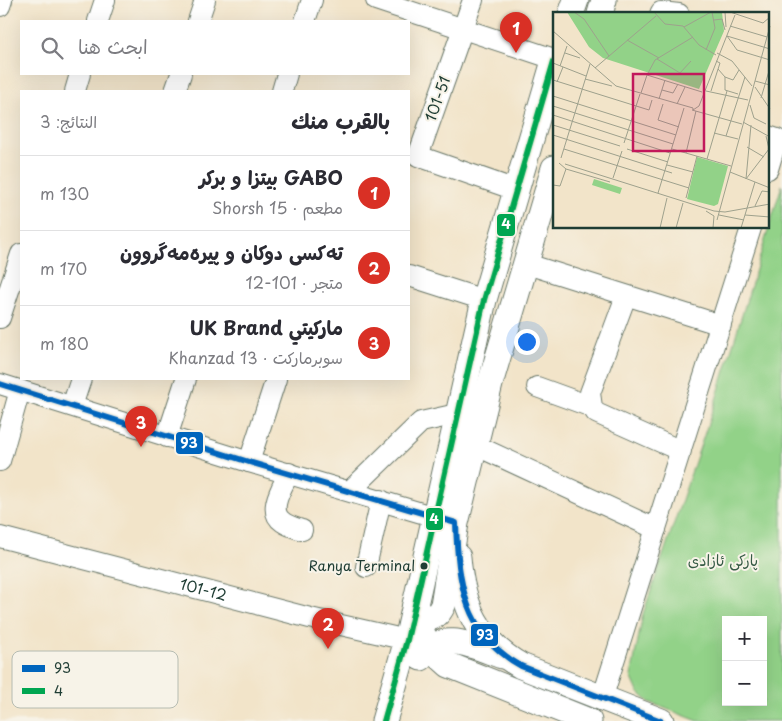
<!DOCTYPE html>
<html lang="ar">
<meta charset="utf-8">
<style>
:root{--surface:#fff;--page:#f7f7f7;--text:#2b2b33;--muted:#7c7c81;--line:#e1e1e2;--accent:#d93025}
body{margin:0;font-family:"Playpen Sans","Playpen Sans Arabic",sans-serif;background:var(--page);color:var(--text);direction:rtl}
.controls{position:absolute;right:15px;bottom:15px;display:grid;overflow:hidden;border-radius:0px;box-shadow:0 5px 20px #0002}
.controls button{width:45px;height:45px;display:grid;place-items:center;padding:0;border:0;border-bottom:1px solid var(--line);background:var(--surface);color:var(--text);font:25px sans-serif}
.you{position:absolute;left:526px;top:341px;width:18px;height:18px;margin:-12px;border:4px solid #fff;border-radius:50%;background:#1a73e8;box-shadow:0 0 0 8px #1a73e833}
.badge{display:grid;place-items:center;width:32px;height:32px;border-radius:50%;background:var(--accent);color:#fff;font-size:16px;font-weight:700}
.pin{position:absolute;translate:-50% -41px;filter:drop-shadow(0 1px 2px #0008)}
.pin::after{content:'';position:absolute;top:26px;width:18px;height:15px;background:inherit;clip-path:polygon(0 0,100% 0,50% 100%)}
.list{margin:0;padding:0;list-style:none}
h2{display:flex;justify-content:space-between;align-items:center;height:65px;margin:0;padding:0 20px;font-size:21px}
h2 small{font-size:16px;font-weight:400;color:var(--muted)}
.list li{display:grid;grid-template-columns:32px 1fr auto;gap:15px;align-items:center;box-sizing:border-box;height:75px;padding:0 20px;border-top:1px solid var(--line)}
.list b{display:block;font-size:19px;white-space:nowrap}
.list p{margin:0;font-size:16px;white-space:nowrap;color:var(--muted)}
.list em{font-size:16px;font-style:normal;color:var(--muted)}
.icon{flex:none;width:28px;height:28px;fill:none;stroke:currentColor;stroke-width:2;stroke-linecap:round;stroke-linejoin:round}
.map{position:relative;flex:none;width:782px;height:721px;overflow:hidden;direction:ltr}
.search{position:absolute;background:var(--surface);box-shadow:0 5px 20px #0002;left:20px;top:20px;width:390px;height:55px;display:flex;align-items:center;gap:12px;box-sizing:border-box;padding:0 18px;border-radius:0px;color:var(--muted);font-size:19px}
.panel{position:absolute;background:var(--surface);box-shadow:0 5px 20px #0002;left:20px;top:90px;width:390px;height:290px;border-radius:0px;direction:rtl}
.map>svg:first-child{display:block}
.green{fill:#92d288;stroke:#58885e;fill-rule:evenodd}
.lines{fill:none;stroke-linecap:round;stroke-linejoin:round}
.minor-casing{stroke:#697768;stroke-width:22}
.major-casing{stroke:#697768;stroke-width:27}
.minor{stroke:#fff;stroke-width:20}
.major{stroke:#fff;stroke-width:25}
.bus-1-casing{stroke:#f7f3e8;stroke-width:10}
.bus-2-casing{stroke:#f7f3e8;stroke-width:10}
.bus-1{stroke:#0065bd;stroke-width:6}
.bus-2{stroke:#00a651;stroke-width:6}
.bus-dot{fill:#1f3d34;stroke:#f7f3e8;stroke-width:2}
.labels{text-anchor:middle;stroke-width:4;stroke-linejoin:round;paint-order:stroke}
.bus-label{font-size:14px;fill:#1f3d34;stroke:#f7f3e8;text-anchor:end}
.street-label{font-size:15px;fill:#1f3d34;stroke:#f7f3e8}
.park-label{font-size:15px;fill:#365b45;stroke:#f7f3e8}
.inset-road{fill:none;stroke:#9ea18d;stroke-width:1}
.view{fill:#c2185b;fill-opacity:0.15;stroke:#c2185b;stroke-width:2.5}
.inset-edge{fill:none;stroke:#1f3d34;stroke-width:2.5}
.key{fill:#f7f3e8;stroke:#b6bcb2;stroke-width:1}
.key-label{font-size:14px;fill:#1f3d34}
.line-badge{stroke:#f7f3e8;stroke-width:2}
.badge-label{font-size:14px;text-anchor:middle;font-weight:bold;fill:#fff}
</style>
<div class="map">
<svg width="782" height="721" viewBox="0 0 782 721">
<rect width="100%" height="100%" fill="#f7f3e8"/>
<filter id="ink" filterUnits="userSpaceOnUse"><feTurbulence type="fractalNoise" baseFrequency=".02" numOctaves="2"/><feDisplacementMap in="SourceGraphic" scale="10" xChannelSelector="R" yChannelSelector="G"/><feConvolveMatrix kernelMatrix="1 2 1 2 8 2 1 2 1" color-interpolation-filters="sRGB"/></filter>
<filter id="wash" filterUnits="userSpaceOnUse"><feTurbulence type="fractalNoise" baseFrequency=".0096" numOctaves="4" result="noise"/><feDisplacementMap in="SourceGraphic" scale="20" xChannelSelector="R" yChannelSelector="G"/><feGaussianBlur stdDeviation="1.12" result="paint"/><feColorMatrix in="noise" values="0 0 0 0 0 0 0 0 0 0 0 0 0 0 0 0 0 1.4 0 .05"/><feComposite in="paint" operator="in"/></filter>
<g filter="url(#wash)">
<rect width="100%" height="100%" fill="#f2e4c9"/>
<path class="green" d="M782 185V721H698L649 702 638 692 631 676 643 614 715 403ZM726 620H763V702H726Z"/>
</g>
<g filter="url(#ink)">
<g class="lines">
<defs>
<g id="minor">
<polyline points="376,0 554,59"/>
<polyline points="473,0 418,156 516,190"/>
<polyline points="0,6 2,0"/>
<polyline points="660,14 661,12 679,14"/>
<polyline points="98,21 105,0"/>
<polyline points="198,21 205,0"/>
<polyline points="305,21 312,0"/>
<polyline points="75,91 80,74"/>
<polyline points="175,91 181,74"/>
<polyline points="282,91 287,74"/>
<polyline points="768,136 777,139 768,169"/>
<polyline points="527,264 721,325"/>
<polyline points="409,276 484,300"/>
<polyline points="626,296 590,393 592,407 596,413 681,451"/>
<polyline points="0,318 21,254"/>
<polyline points="0,384 249,462 435,517"/>
<polyline points="537,387 592,407"/>
<polyline points="72,406 81,379"/>
<polyline points="167,437 186,379"/>
<polyline points="475,445 656,529"/>
<polyline points="0,461 20,390"/>
<polyline points="249,462 276,379"/>
<path d="M289 473C283 486 266 511 283 522 288 526 296 528 302 530"/>
<polyline points="350,491 421,422 457,414"/>
<path id="s1" d="M0 537 310 618 407 640"/>
<polyline points="366,567 381,500"/>
<polyline points="602,699 751,228"/>
</g>
<g id="major">
<polyline points="571,14 576,0"/>
<polyline points="600,14 604,0"/>
<path d="M458 557C462 605 478 642 521 666L661 721"/>
<path d="M415 605 420 616C432 620 438 616 443 605L456 523 490 384 554 168"/>
<polyline points="415,607 422,633 430,648 449,665 589,721"/>
<path d="M421 658C440 628 476 647 502 656"/>
<polyline points="384,721 407,640 484,300 554,61"/>
</g>
</defs>
<use href="#minor" class="minor-casing"/>
<use href="#major" class="major-casing"/>
<use href="#minor" class="minor"/>
<use href="#major" class="major"/>
<defs>
<path id="bus-1" d="M0 384 249 462 456 523C458 583 464 634 521 666L661 721"/>
<polyline id="bus-2" points="384,721 407,640 484,300 554,61"/>
</defs>
<use href="#bus-1" class="bus-1-casing"/>
<use href="#bus-2" class="bus-2-casing"/>
<use href="#bus-1" class="bus-1"/>
<use href="#bus-2" class="bus-2"/>
</g>
</g>
<circle class="bus-dot" cx="424" cy="566" r="4.5"/>
<g class="labels">
<g class="bus-label">
<text x="415" y="571">Ranya Terminal</text>
</g>
<g class="street-label">
<text transform="translate(438 99) rotate(-70)" y="5">101-51</text>
<text dy="5" stroke="none"><textPath href="#s1" startOffset="210">101-12</textPath></text>
</g>
<g class="park-label">
<text x="723" y="566">پارکی ئازادی</text>
</g>
</g>
<g transform="translate(553 12)">
<rect width="216" height="216" fill="#f2e4c9"/>
<path d="M14 0H169L171 19 146 77 50 46 36 35ZM144 145 175 154 165 192 161 194 134 187ZM41 167 69 176 67 182 39 173Z" fill="#92d288"/>
<path class="inset-road" d="M21 0 31 7 56 44M101 0 112 12 130 14 146 33 163 43M172 0 173 15M177 0 210 11 217 5M161 8 169 7 172 18M177 14 214 25M131 15 158 0M0 19 63 74 140 96V98L146 94 182 3M174 24 217 37M174 24 184 38M74 28 106 46M153 38 162 16 159 0M184 38 217 48M12 41 27 46M164 41 179 49 199 74M104 47 127 61 138 49M0 51 33 64M7 54 14 34M42 56 103 4M165 57 172 65V78L185 82M94 63 102 48 140 25M172 65 180 68 186 58M32 67 59 74M0 68 96 98 99 88M202 69 217 73M4 70 10 55M202 75 217 97M109 78 120 81 125 72M153 79 195 88M158 79 167 51 163 49M88 81 94 63 149 80M0 84 123 123M208 86 216 59M106 87 112 68M110 92 105 108 126 115M124 92 132 75M197 93 201 106 213 112M0 94 120 132M139 98 189 112M0 103 117 141M190 110 217 125M0 113 67 134M161 121 185 127M0 123 119 161M173 124 192 65M71 131 87 82M194 135 211 145M11 137 136 176M74 137 115 150M119 137 178 154M133 141 143 99M8 146 37 52M154 147 174 79M6 151 13 157 57 170M12 152 161 199 172 200 217 192M114 153 140 160M177 160 217 176M60 166 69 139M193 167 198 113M193 167 216 137 213 124M0 173 7 174 13 157M105 181 131 96M133 186 144 144M202 194 209 179 217 180M153 199 161 204 160 216M166 203 191 208M192 203 217 205M164 208 217 14M107 216 114 186M123 216 130 191M188 216 202 170"/>
<path class="view" d="M80 62H151V139H80Z"/>
<rect width="216" height="216" class="inset-edge"/>
</g>
<rect x="12" y="651" width="166" height="57" rx="8" class="key"/>
<rect x="22" y="665" width="23" height="7" fill="#0065bd"/>
<rect x="22" y="688" width="23" height="6" fill="#00a651"/>
<g class="key-label">
<text x="54" y="673">93</text>
<text x="54" y="696">4</text>
</g>
<g class="line-badge">
<rect x="496" y="213" width="20" height="24" rx="5" fill="#00a651"/>
<rect x="175" y="431" width="29" height="24" rx="5" fill="#0065bd"/>
<rect x="425" y="507" width="19" height="24" rx="5" fill="#00a651"/>
<rect x="470" y="623" width="29" height="24" rx="5" fill="#0065bd"/>
</g>
<g class="badge-label">
<text x="506" y="229">4</text>
<text x="189" y="448">93</text>
<text x="434" y="524">4</text>
<text x="485" y="640">93</text>
</g>
</svg>
<div class="controls">
<button>+</button>
<button>−</button>
</div>
<div class="you"></div>
<div class="pin badge" style="left:516px;top:53px">1</div>
<div class="pin badge" style="left:328px;top:649px">2</div>
<div class="pin badge" style="left:141px;top:447px">3</div>
<div class="search"><svg class="icon" aria-label="search" viewBox="0 0 24 24"><circle cx="10" cy="10" r="6"/><path d="M15 15l6 6"/></svg>ابحث هنا</div>
<section class="panel">
<h2>بالقرب منك<small>النتائج: 3</small></h2>
<ul class="list">
<li><span class="badge">1</span><div><b>GABO بيتزا و بركر</b><p>مطعم · Shorsh 15</p></div><em>130 m</em></li>
<li><span class="badge">2</span><div><b>تەکسی دوکان و پیرەمەگروون</b><p>متجر · 101-12</p></div><em>170 m</em></li>
<li><span class="badge">3</span><div><b>مارکيتي UK Brand</b><p>سوبرماركت · Khanzad 13</p></div><em>180 m</em></li>
</ul>
</section>
</div>
